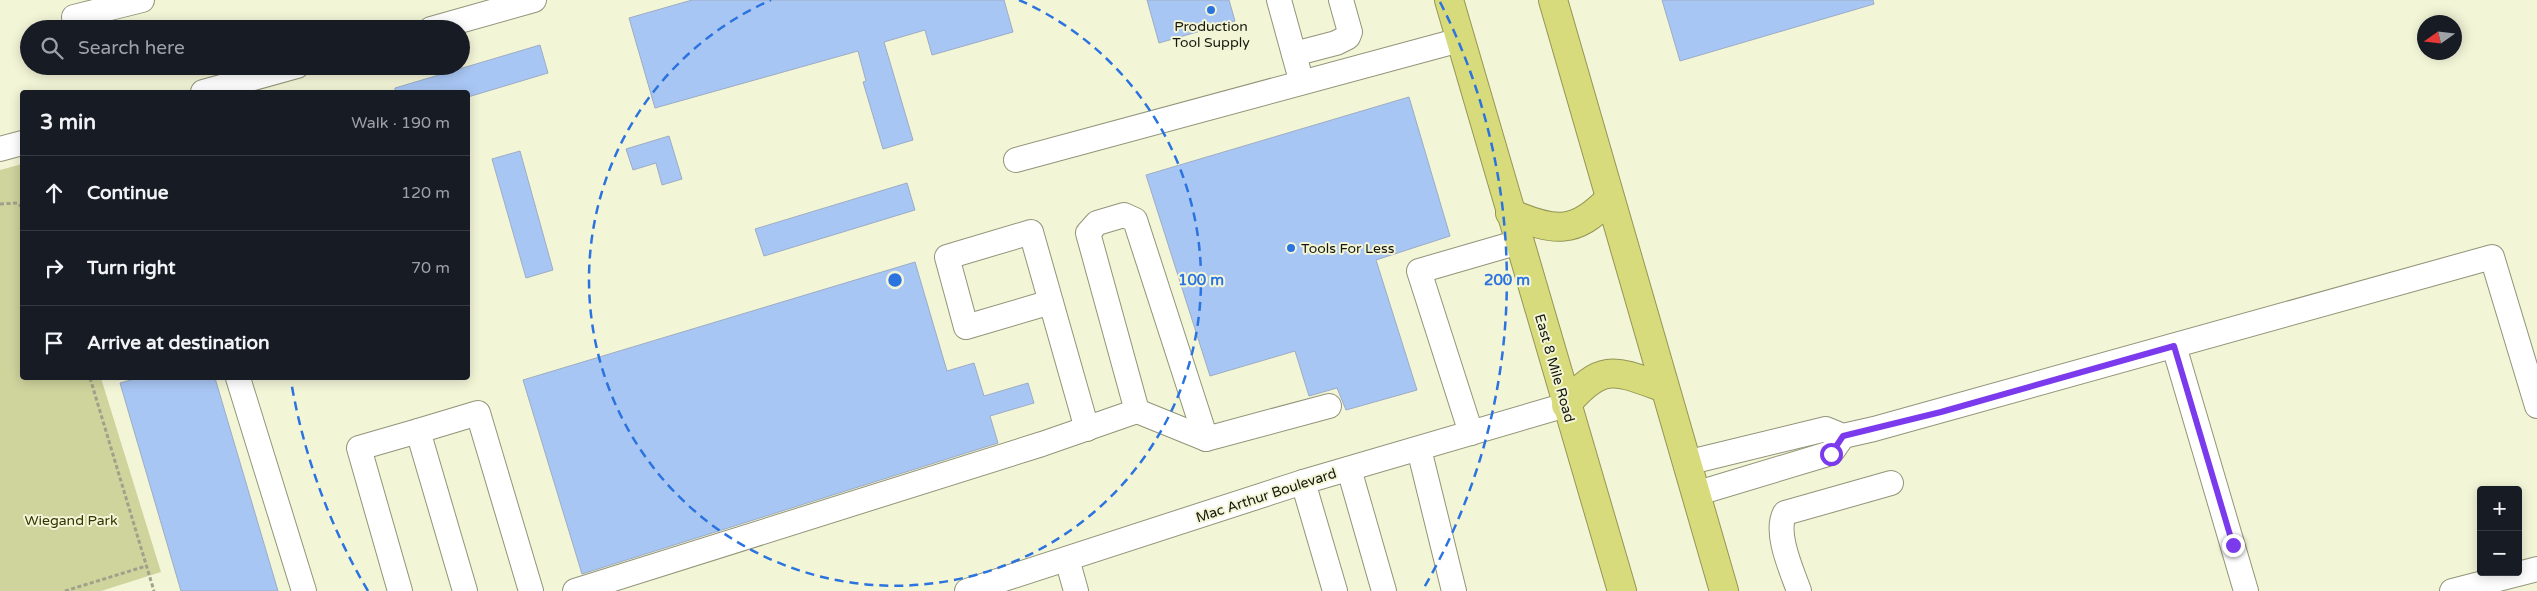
<!DOCTYPE html>
<meta charset="utf-8">
<style>
:root{--surface:#171b24;--page:#242831;--text:#f1f3f6;--muted:#9ea1a6;--line:#363941}
body{margin:0;font-family:"Varela Round",sans-serif;background:var(--page);color:var(--text)}
.controls{position:absolute;right:15px;bottom:15px;display:grid;overflow:hidden;border-radius:5px;box-shadow:0 2px 12px #0003}
.controls button{width:45px;height:45px;display:grid;place-items:center;padding:0;border:0;border-bottom:1px solid var(--line);background:var(--surface);color:var(--text);font:25px sans-serif}
.compass{position:absolute;left:2417px;top:15px;width:45px;height:45px;border-radius:50%;background:var(--surface);box-shadow:0 2px 12px #0003;rotate:256deg}
.stop{position:absolute;width:15px;height:15px;margin:-11px;border:4px solid #7c3aed;border-radius:50%;background:#fff}
.stop.end{background:#7c3aed;border-color:#fff;box-shadow:0 1px 5px #0008}
.list{margin:0;padding:0;list-style:none}
h2{display:flex;justify-content:space-between;align-items:center;height:65px;margin:0;padding:0 20px;font-size:21px}
h2 small{font-size:16px;font-weight:400;color:var(--muted)}
.list li{display:grid;grid-template-columns:32px 1fr auto;gap:15px;align-items:center;box-sizing:border-box;height:75px;padding:0 20px;border-top:1px solid var(--line)}
.list b{display:block;font-size:19px;white-space:nowrap}
.list em{font-size:16px;font-style:normal;color:var(--muted)}
.icon{flex:none;width:28px;height:28px;fill:none;stroke:currentColor;stroke-width:2;stroke-linecap:round;stroke-linejoin:round}
.map{position:relative;flex:none;width:2537px;height:591px;overflow:hidden}
.search{position:absolute;background:var(--surface);box-shadow:0 2px 12px #0003;left:20px;top:20px;width:450px;height:55px;display:flex;align-items:center;gap:12px;box-sizing:border-box;padding:0 18px;border-radius:28px;color:var(--muted);font-size:19px}
.panel{position:absolute;background:var(--surface);box-shadow:0 2px 12px #0003;left:20px;top:90px;width:450px;height:290px;border-radius:5px}
.map>svg:first-child{display:block}
.green{fill:#cfd39c}
.building{fill:#a8c6f4;stroke:#9cacc4}
.lines{fill:none;stroke-linecap:round;stroke-linejoin:round}
.minor-casing{stroke:#929478;stroke-width:26}
.highway-casing{stroke:#949655;stroke-width:30}
.path{stroke:#a0a18b;stroke-width:3;stroke-dasharray:4 2.5;stroke-linecap:butt}
.minor{stroke:#fff;stroke-width:24}
.highway{stroke:#d7db7c;stroke-width:28}
.route{stroke:#7c3aed;stroke-width:6}
.ring{fill:none;stroke:#2b73df;stroke-width:2.5;stroke-dasharray:9 6}
.poi-dot{fill:#2b73df;stroke:#f3f5d7;stroke-width:2}
.labels{text-anchor:middle;stroke-width:4;stroke-linejoin:round;paint-order:stroke}
.poi-label{font-size:14px;fill:#17170d;stroke:#f3f5d7}
.street-label{font-size:14px;fill:#17170d;stroke:#f3f5d7}
.park-label{font-size:14px;fill:#343500;stroke:#f3f5d7}
.centre{fill:#2b73df;stroke:#f3f5d7;stroke-width:2.5}
.ring-label{font-size:15px;text-anchor:middle;font-weight:bold;fill:#2b73df;stroke:#f3f5d7;stroke-width:4;stroke-linejoin:round;paint-order:stroke}
</style>
<div class="map">
<svg width="2537" height="591" viewBox="0 0 2537 591">
<rect width="100%" height="100%" fill="#f3f5d7"/>
<polygon class="green" points="22,164 22,378 101,378 161,572 101,591 0,591 0,170"/>
<g class="building">
<polygon points="692,0 1004,0 1013,32 932,55 925,30 884,42 913,140 883,149 863,82 866,81 858,51 655,108 629,18"/>
<polygon points="1147,0 1229,0 1235,21 1159,43"/>
<polygon points="1662,0 1873,0 1874,4 1680,61"/>
<polygon points="540,45 548,73 468,97 468,92 395,92 395,88"/>
<polygon points="1409,97 1450,236 1376,260 1417,390 1346,410 1337,388 1309,396 1295,351 1210,376 1146,175"/>
<polygon points="669,136 682,179 662,185 656,163 633,170 626,149"/>
<polygon points="520,151 553,270 526,278 492,159"/>
<polygon points="907,183 915,210 764,256 755,229"/>
<polygon points="915,262 947,371 974,363 984,396 1028,383 1034,403 990,416 998,443 582,574 523,380"/>
<polygon points="138,378 215,378 278,591 181,591 120,383"/>
</g>
<g class="lines">
<defs>
<g id="minor">
<polyline points="1279,0 1298,69"/>
<polyline points="74,17 142,0"/>
<polyline points="431,29 534,0"/>
<polyline points="1294,54 1336,43 1348,37 1350,32 1341,0"/>
<polyline points="203,92 297,66"/>
<polyline points="0,149 22,143"/>
<polyline points="1016,160 1460,40"/>
<polyline points="1051,302 966,327 947,257 1031,232 1087,429"/>
<polyline points="2174,346 2246,591"/>
<polyline points="238,378 304,591"/>
<polyline points="1137,411 1206,439"/>
<polyline points="1471,433 1419,271 1519,242"/>
<polyline points="1419,449 1454,591"/>
<polyline points="1686,463 1826,429 1843,436 1874,429 2492,257 2537,406"/>
<polyline points="1349,469 1384,591"/>
<polyline points="1303,482 1335,591"/>
<polyline points="1695,494 1831,453 1843,436"/>
<polyline points="1067,559 1076,591"/>
<polyline points="400,591 359,448 418,431"/>
<polyline points="465,591 418,431 478,413 531,591"/>
<polyline points="575,591 1042,444 1137,411 1088,233 1097,223 1124,215 1135,220 1206,439 1329,406"/>
<polyline points="967,591 1303,482 1566,405"/>
<path d="M1799 591C1792 571 1774 532 1785 513L1891 483"/>
<polyline points="2452,591 2537,569"/>
</g>
<g id="highway">
<polyline points="1449,0 1622,591"/>
<polyline points="1553,0 1724,591"/>
<path d="M1510 213C1554 232 1575 235 1609 199"/>
<path d="M1566 405C1602 362 1615 370 1664 388"/>
</g>
</defs>
<use href="#minor" class="minor-casing"/>
<use href="#highway" class="highway-casing"/>
<g class="path">
<polyline points="0,204 17,203 22,207"/>
<polyline points="90,378 154,591"/>
<polyline points="65,591 146,566"/>
</g>
<use href="#minor" class="minor"/>
<use href="#highway" class="highway"/>
</g>
<g class="lines">
<polyline class="route" points="1831,454 1843,436 1941,412 2174,346 2233,545"/>
</g>
<g class="ring">
<path d="M1019 0A306 306 0 1 1 771 0"/>
<path d="M368 591A612 612 0 0 1 291 381M1440 2A612 612 0 0 1 1422 591"/>
</g>
<g class="poi-dot">
<circle cx="1211" cy="10" r="5"/>
<circle cx="1291" cy="248" r="5"/>
</g>
<g class="labels">
<g class="poi-label">
<text x="1211" y="31">Production<tspan x="1211" dy="16">Tool Supply</tspan></text>
<text x="1301" y="253" text-anchor="start">Tools For Less</text>
</g>
<g class="street-label">
<text transform="translate(1555 368) rotate(74)" y="5">East 8 Mile Road</text>
<text transform="translate(1266 495) rotate(-18)" y="5">Mac Arthur Boulevard</text>
</g>
<g class="park-label">
<text x="71" y="525">Wiegand Park</text>
</g>
</g>
<circle cx="895" cy="280" r="8" class="centre"/>
<g class="ring-label">
<text x="1201" y="285">100 m</text>
<text x="1507" y="285">200 m</text>
</g>
</svg>
<div class="controls">
<button>+</button>
<button>−</button>
</div>
<svg class="compass" viewBox="-18 -18 36 36"><path d="M0-13l5 13h-10z" fill="#e53935"/><path d="M0 13l5-13h-10z" fill="#9ea1a6"/></svg>
<div class="stop" style="left:1831px;top:454px"></div>
<div class="stop end" style="left:2233px;top:545px"></div>
<div class="search"><svg class="icon" aria-label="search" viewBox="0 0 24 24"><circle cx="10" cy="10" r="6"/><path d="M15 15l6 6"/></svg>Search here</div>
<section class="panel">
<h2>3 min<small>Walk · 190 m</small></h2>
<ul class="list">
<li><svg class="icon" aria-label="ahead" viewBox="0 0 24 24"><path d="M12 20V5M6 11l6-6 6 6"/></svg><div><b>Continue</b></div><em>120 m</em></li>
<li><svg class="icon" aria-label="right" viewBox="0 0 24 24"><path d="M7 20v-9h11M14 6l5 5-5 5"/></svg><div><b>Turn right</b></div><em>70 m</em></li>
<li><svg class="icon" aria-label="arrive" viewBox="0 0 24 24"><path d="M6 21V4h12l-3 4 3 4H6"/></svg><div><b>Arrive at destination</b></div></li>
</ul>
</section>
</div>
